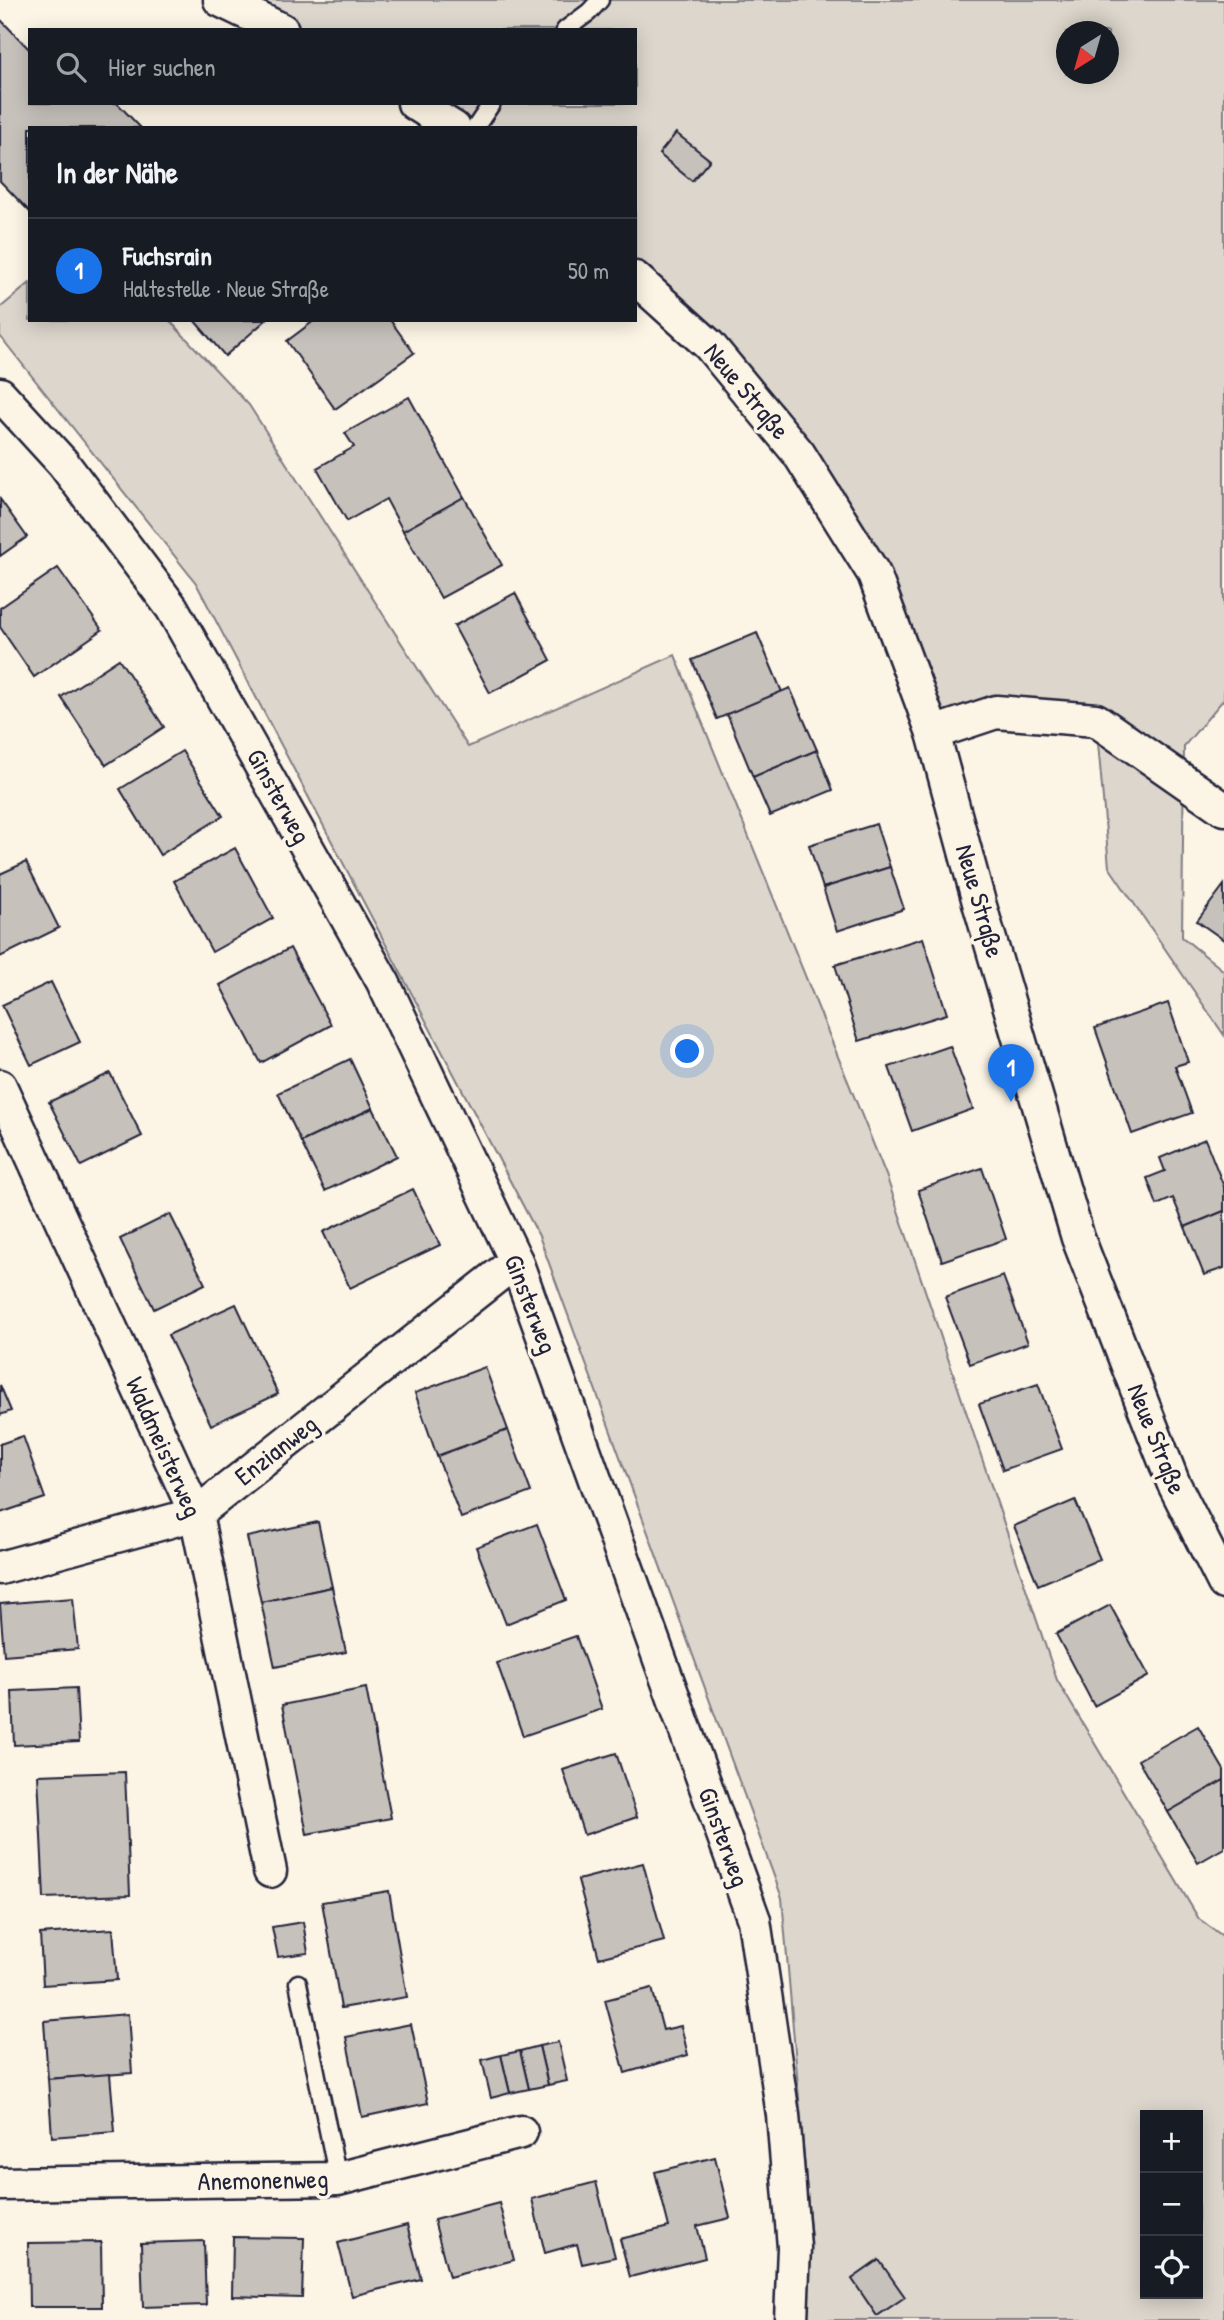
<!DOCTYPE html>
<html lang="de">
<meta charset="utf-8">
<style>
:root{--surface:#171b24;--page:#20242c;--text:#f1f3f6;--muted:#9ea1a6;--line:#363941;--accent:#1a73e8}
body{margin:0;font-family:"Patrick Hand",sans-serif;background:var(--page);color:var(--text)}
.controls{position:absolute;right:21px;bottom:21px;display:grid;overflow:hidden;border-radius:0px;box-shadow:0 4px 18px #0003}
.controls button{width:63px;height:63px;display:grid;place-items:center;padding:0;border:0;border-bottom:2px solid var(--line);background:var(--surface);color:var(--text);font:35px sans-serif}
.compass{position:absolute;left:1056px;top:21px;width:63px;height:63px;border-radius:50%;background:var(--surface);box-shadow:0 4px 18px #0003;rotate:217deg}
.you{position:absolute;left:688px;top:1052px;width:24px;height:24px;margin:-18px;border:5px solid #fff;border-radius:50%;background:#1a73e8;box-shadow:0 0 0 10px #1a73e833}
.badge{display:grid;place-items:center;width:46px;height:46px;border-radius:50%;background:var(--accent);color:#fff;font-size:23px;font-weight:700}
.pin{position:absolute;translate:-50% -58px;filter:drop-shadow(0 2px 4px #0008)}
.pin::after{content:'';position:absolute;top:37px;width:24px;height:21px;background:inherit;clip-path:polygon(0 0,100% 0,50% 100%)}
.list{margin:0;padding:0;list-style:none}
h2{display:flex;justify-content:space-between;align-items:center;height:91px;margin:0;padding:0 28px;font-size:30px}
h2 small{font-size:23px;font-weight:400;color:var(--muted)}
.list li{display:grid;grid-template-columns:46px 1fr auto;gap:21px;align-items:center;box-sizing:border-box;height:105px;padding:0 28px;border-top:2px solid var(--line)}
.list b{display:block;font-size:26px;white-space:nowrap}
.list p{margin:0;font-size:23px;white-space:nowrap;color:var(--muted)}
.list em{font-size:23px;font-style:normal;color:var(--muted)}
.icon{flex:none;width:38px;height:38px;fill:none;stroke:currentColor;stroke-width:2;stroke-linecap:round;stroke-linejoin:round}
.map{position:relative;flex:none;width:1224px;height:2320px;overflow:hidden}
.search{position:absolute;background:var(--surface);box-shadow:0 4px 18px #0003;left:28px;top:28px;width:609px;height:77px;display:flex;align-items:center;gap:18px;box-sizing:border-box;padding:0 24px;border-radius:0px;color:var(--muted);font-size:26px}
.panel{position:absolute;background:var(--surface);box-shadow:0 4px 18px #0003;left:28px;top:126px;width:609px;height:196px;border-radius:0px}
.map>svg:first-child{display:block}
.green{fill:#dcd6cc;stroke:#7f7c84;stroke-width:2;fill-rule:evenodd}
.building{fill:#c6c1bb;stroke:#22223b;stroke-width:2}
.lines{fill:none;stroke-linecap:round;stroke-linejoin:round}
.service-casing{stroke:#22223b;stroke-width:21}
.minor-casing{stroke:#22223b;stroke-width:37}
.service{stroke:#fcf5e5;stroke-width:16}
.minor{stroke:#fcf5e5;stroke-width:32}
.labels{text-anchor:middle;stroke-width:7;stroke-linejoin:round;paint-order:stroke}
.street-label{font-size:26px;fill:#22223b;stroke:#fcf5e5}
</style>
<div class="map">
<svg width="1224" height="2320" viewBox="0 0 1224 2320">
<rect width="100%" height="100%" fill="#fcf5e5"/>
<filter id="ink" filterUnits="userSpaceOnUse"><feTurbulence type="fractalNoise" baseFrequency=".0143" numOctaves="2"/><feDisplacementMap in="SourceGraphic" scale="14" xChannelSelector="R" yChannelSelector="G"/><feConvolveMatrix kernelMatrix="1 2 1 2 8 2 1 2 1" color-interpolation-filters="sRGB"/></filter>
<g filter="url(#ink)">
<g class="green">
<path d="M220 0H1224V699L1184 746 1182 937 1224 971V1035L1109 867 1096 720 933 733 799 454 635 278V128H454L414 103H635V30H282ZM1066 32H1108V74H1066Z"/>
<path d="M30 283V320H169L249 405 468 747 675 655 886 1175 1057 1680 1199 1919 1224 1937V2320H802L811 2240 782 1898 539 1236 196 583 0 336V308ZM1145 2115H1198V2294H1145Z"/>
</g>
<g class="building">
<polygon points="0,19 30,50 30,103 117,103 141,128 30,128 30,212 0,181"/>
<polygon points="676,133 710,160 692,181 659,154"/>
<polygon points="194,320 266,320 225,356"/>
<polygon points="315,320 390,320 414,353 335,409 287,341"/>
<polygon points="409,397 464,497 403,531 386,499 347,521 317,468 354,447 345,433"/>
<polygon points="464,497 502,565 441,598 403,531"/>
<polygon points="0,499 27,537 0,556"/>
<polygon points="58,568 102,630 34,677 0,627 0,608"/>
<polygon points="515,593 551,660 490,693 454,626"/>
<polygon points="757,633 782,692 717,719 692,660"/>
<polygon points="119,659 164,727 106,765 61,697"/>
<polygon points="790,688 817,750 753,777 727,714"/>
<polygon points="817,750 833,790 770,816 753,777"/>
<polygon points="182,751 223,816 160,855 120,789"/>
<polygon points="876,824 890,867 823,888 809,845"/>
<polygon points="235,848 273,918 212,952 174,881"/>
<polygon points="26,862 59,928 0,957 0,874"/>
<polygon points="890,867 904,909 837,931 823,888"/>
<polygon points="1224,885 1224,940 1197,921"/>
<polygon points="923,938 947,1014 859,1041 835,965"/>
<polygon points="290,948 331,1025 261,1063 220,985"/>
<polygon points="51,982 80,1042 31,1065 2,1005"/>
<polygon points="1168,1003 1188,1062 1175,1066 1192,1113 1132,1134 1095,1028"/>
<polygon points="950,1046 973,1109 912,1131 889,1067"/>
<polygon points="350,1059 373,1108 301,1142 278,1093"/>
<polygon points="110,1073 142,1136 81,1166 49,1102"/>
<polygon points="373,1108 397,1156 325,1191 301,1142"/>
<polygon points="1205,1139 1224,1187 1224,1211 1185,1227 1173,1198 1157,1205 1147,1178 1165,1171 1160,1158"/>
<polygon points="982,1168 1006,1239 942,1261 918,1190"/>
<polygon points="413,1189 440,1245 350,1288 323,1232"/>
<polygon points="1224,1211 1224,1268 1204,1275 1185,1227"/>
<polygon points="170,1214 205,1284 154,1309 120,1239"/>
<polygon points="1003,1276 1028,1343 970,1364 945,1297"/>
<polygon points="236,1304 278,1394 211,1425 168,1335"/>
<polygon points="485,1367 508,1430 437,1456 415,1393"/>
<polygon points="1038,1384 1062,1449 1003,1470 979,1404"/>
<polygon points="0,1385 11,1411 0,1415"/>
<polygon points="508,1430 531,1492 461,1518 437,1456"/>
<polygon points="23,1436 45,1498 0,1513 0,1444"/>
<polygon points="1075,1500 1100,1559 1038,1585 1014,1526"/>
<polygon points="318,1522 332,1587 261,1602 247,1537"/>
<polygon points="537,1524 566,1600 506,1624 476,1547"/>
<polygon points="332,1587 346,1652 275,1667 261,1602"/>
<polygon points="73,1598 78,1649 4,1655 0,1604"/>
<polygon points="1110,1605 1149,1676 1094,1706 1056,1634"/>
<polygon points="576,1636 602,1709 523,1736 497,1663"/>
<polygon points="76,1688 79,1742 14,1745 12,1691"/>
<polygon points="366,1688 391,1818 307,1834 282,1705"/>
<polygon points="1198,1726 1224,1770 1224,1780 1168,1812 1138,1760"/>
<polygon points="616,1753 637,1817 584,1835 563,1770"/>
<polygon points="125,1772 130,1895 44,1898 38,1775"/>
<polygon points="1224,1780 1224,1848 1198,1863 1168,1812"/>
<polygon points="643,1863 664,1941 599,1958 578,1880"/>
<polygon points="389,1891 407,1997 341,2008 322,1902"/>
<polygon points="303,1922 308,1953 278,1957 272,1927"/>
<polygon points="113,1929 117,1980 43,1985 40,1934"/>
<polygon points="652,1988 663,2030 681,2026 688,2055 625,2073 605,2000"/>
<polygon points="128,2014 132,2073 48,2079 44,2021"/>
<polygon points="411,2024 428,2103 362,2117 346,2037"/>
<polygon points="558,2042 567,2081 548,2085 539,2046"/>
<polygon points="539,2046 548,2085 529,2089 520,2051"/>
<polygon points="520,2051 529,2089 510,2093 501,2055"/>
<polygon points="501,2055 510,2093 491,2098 482,2060"/>
<polygon points="110,2074 115,2132 52,2137 48,2079"/>
<polygon points="715,2157 730,2218 697,2226 705,2258 630,2277 620,2239 669,2227 655,2172"/>
<polygon points="596,2182 615,2257 582,2264 577,2244 545,2253 532,2199"/>
<polygon points="499,2203 514,2260 449,2277 434,2220"/>
<polygon points="407,2225 421,2279 352,2296 338,2243"/>
<polygon points="233,2237 304,2238 302,2298 232,2296"/>
<polygon points="204,2241 206,2305 143,2307 141,2243"/>
<polygon points="101,2242 102,2307 29,2307 28,2243"/>
<polygon points="879,2260 905,2297 877,2316 852,2279"/>
</g>
<g class="lines">
<defs>
<g id="service">
<polyline points="565,30 589,12 600,0"/>
<polyline points="475,128 492,103"/>
<polyline points="298,1983 338,2179"/>
</g>
<g id="minor">
<polyline points="220,0 282,30"/>
<polyline points="414,103 454,128"/>
<polyline points="635,278 709,345 799,454 874,574 933,733 980,906 1078,1238 1173,1482 1224,1583"/>
<polyline points="0,394 63,463 172,608 383,982 516,1261 754,1920 783,2115 794,2247 791,2320"/>
<polyline points="933,733 996,712 1096,720 1224,809"/>
<polyline points="0,1086 196,1514 270,1871"/>
<polyline points="0,1568 196,1514 516,1261"/>
<polyline points="0,2184 338,2179 521,2132"/>
</g>
</defs>
<use href="#service" class="service-casing"/>
<use href="#minor" class="minor-casing"/>
<use href="#service" class="service"/>
<use href="#minor" class="minor"/>
</g>
</g>
<g class="labels">
<g class="street-label">
<text transform="translate(747 391) rotate(50)" y="9">Neue Straße</text>
<text transform="translate(279 796) rotate(61)" y="9">Ginsterweg</text>
<text transform="translate(980 901) rotate(74)" y="9">Neue Straße</text>
<text transform="translate(531 1304) rotate(69)" y="9">Ginsterweg</text>
<text transform="translate(1157 1439) rotate(68)" y="9">Neue Straße</text>
<text transform="translate(164 1447) rotate(66)" y="9">Waldmeisterweg</text>
<text transform="translate(276 1450) rotate(-38)" y="9">Enzianweg</text>
<text transform="translate(724 1837) rotate(70)" y="9">Ginsterweg</text>
<text transform="translate(263 2180) rotate(-1)" y="9">Anemonenweg</text>
</g>
</g>
</svg>
<div class="controls">
<button>+</button>
<button>−</button>
<button><svg class="icon" aria-label="locate" viewBox="0 0 24 24"><circle cx="12" cy="12" r="6"/><path d="M12 2v4M12 18v4M2 12h4M18 12h4"/></svg></button>
</div>
<svg class="compass" viewBox="-18 -18 36 36"><path d="M0-13l5 13h-10z" fill="#e53935"/><path d="M0 13l5-13h-10z" fill="#9ea1a6"/></svg>
<div class="you"></div>
<div class="pin badge" style="left:1011px;top:1102px">1</div>
<div class="search"><svg class="icon" aria-label="search" viewBox="0 0 24 24"><circle cx="10" cy="10" r="6"/><path d="M15 15l6 6"/></svg>Hier suchen</div>
<section class="panel">
<h2>In der Nähe<small></small></h2>
<ul class="list">
<li><span class="badge">1</span><div><b>Fuchsrain</b><p>Haltestelle · Neue Straße</p></div><em>50 m</em></li>
</ul>
</section>
</div>
